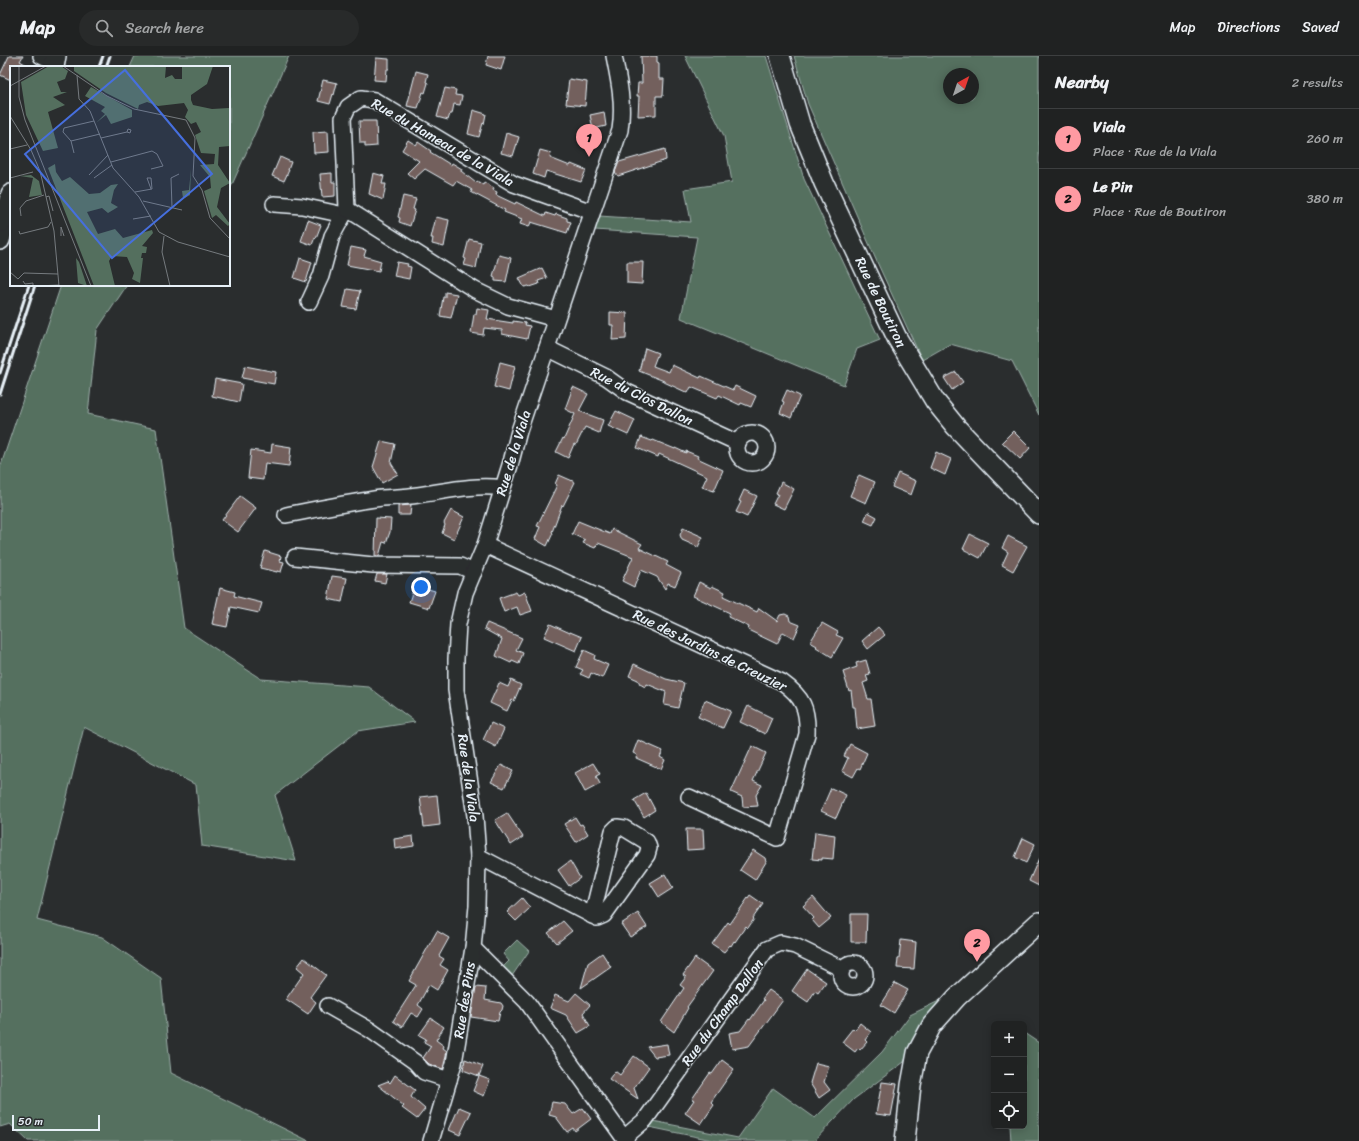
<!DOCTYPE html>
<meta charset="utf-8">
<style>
:root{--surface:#202222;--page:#282a2a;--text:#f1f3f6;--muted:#a2a4a5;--line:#3d3f40;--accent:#ff9aa2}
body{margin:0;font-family:Sriracha,sans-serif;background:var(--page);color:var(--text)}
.controls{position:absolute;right:12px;bottom:12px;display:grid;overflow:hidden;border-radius:6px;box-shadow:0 2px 10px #0003}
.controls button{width:36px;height:36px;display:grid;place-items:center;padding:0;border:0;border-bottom:1px solid var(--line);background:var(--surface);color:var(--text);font:20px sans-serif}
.compass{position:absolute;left:943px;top:12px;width:36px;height:36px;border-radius:50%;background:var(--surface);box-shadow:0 2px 10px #0003;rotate:40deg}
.scale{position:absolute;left:12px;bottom:10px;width:88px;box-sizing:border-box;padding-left:4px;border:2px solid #e8f1f8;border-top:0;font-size:11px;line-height:14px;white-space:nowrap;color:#e8f1f8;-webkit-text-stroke:3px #2a2d2e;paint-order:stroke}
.you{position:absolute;left:421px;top:531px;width:14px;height:14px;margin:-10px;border:3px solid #fff;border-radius:50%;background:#1a73e8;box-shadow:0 0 0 6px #1a73e833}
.badge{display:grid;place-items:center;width:26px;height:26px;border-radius:50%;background:var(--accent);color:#111;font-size:13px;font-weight:700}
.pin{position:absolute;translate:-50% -33px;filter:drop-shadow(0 1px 2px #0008)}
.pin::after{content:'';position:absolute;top:21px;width:14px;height:12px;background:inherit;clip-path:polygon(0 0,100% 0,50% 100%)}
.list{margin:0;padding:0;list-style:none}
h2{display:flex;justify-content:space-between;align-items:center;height:52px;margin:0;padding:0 16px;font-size:17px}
h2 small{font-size:13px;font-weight:400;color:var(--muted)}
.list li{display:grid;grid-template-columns:26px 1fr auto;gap:12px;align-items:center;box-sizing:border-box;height:60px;padding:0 16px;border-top:1px solid var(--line)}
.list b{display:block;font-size:15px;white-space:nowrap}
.list p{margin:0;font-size:13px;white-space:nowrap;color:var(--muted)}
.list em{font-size:13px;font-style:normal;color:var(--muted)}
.icon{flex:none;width:22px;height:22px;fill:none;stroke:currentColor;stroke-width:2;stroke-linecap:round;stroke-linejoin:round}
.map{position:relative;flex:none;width:1039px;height:1085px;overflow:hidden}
header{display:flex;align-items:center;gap:24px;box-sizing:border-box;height:56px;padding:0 20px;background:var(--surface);border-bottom:1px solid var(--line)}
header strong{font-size:19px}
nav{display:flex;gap:22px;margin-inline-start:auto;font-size:14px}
.search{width:280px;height:36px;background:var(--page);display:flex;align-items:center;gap:10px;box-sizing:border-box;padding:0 14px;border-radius:22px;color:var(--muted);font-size:15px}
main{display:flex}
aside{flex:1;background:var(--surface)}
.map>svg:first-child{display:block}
.green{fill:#546f5e;stroke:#9eb0ab;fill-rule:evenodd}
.building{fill:#73615d;stroke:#e8f1f8}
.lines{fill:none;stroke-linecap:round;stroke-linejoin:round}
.minor-casing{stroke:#e8f1f8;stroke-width:18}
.major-casing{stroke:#e8f1f8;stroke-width:22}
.minor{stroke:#2a2d2e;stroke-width:15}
.major{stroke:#2a2d2e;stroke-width:19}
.rail{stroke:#e8f1f8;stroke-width:3}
.labels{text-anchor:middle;stroke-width:3;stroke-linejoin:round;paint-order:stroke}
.street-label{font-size:14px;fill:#e8f1f8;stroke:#2a2d2e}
.inset-road{fill:none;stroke:#767b7f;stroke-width:1}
.view{fill:#466fde;fill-opacity:0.15;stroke:#466fde;stroke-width:2}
.inset-edge{fill:none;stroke:#e8f1f8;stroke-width:2}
</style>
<header>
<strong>Map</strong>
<div class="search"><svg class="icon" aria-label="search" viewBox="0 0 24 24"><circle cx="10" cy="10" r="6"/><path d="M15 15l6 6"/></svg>Search here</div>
<nav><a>Map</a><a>Directions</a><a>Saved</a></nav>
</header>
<main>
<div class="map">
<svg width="1039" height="1085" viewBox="0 0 1039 1085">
<rect width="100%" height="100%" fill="#2a2d2e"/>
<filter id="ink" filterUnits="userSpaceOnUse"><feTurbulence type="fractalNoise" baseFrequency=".025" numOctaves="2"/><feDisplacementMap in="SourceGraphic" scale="8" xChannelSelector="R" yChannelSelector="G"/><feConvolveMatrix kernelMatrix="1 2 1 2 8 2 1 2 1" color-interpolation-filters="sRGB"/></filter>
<g filter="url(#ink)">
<g class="green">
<polygon points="135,0 289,0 231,131 229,130 229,11 130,11"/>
<polygon points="685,0 766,0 804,123 880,284 857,293 844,329 681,262 697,181 595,174 599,160 691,166 685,133 732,126 724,80"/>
<path d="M794 0H1039V359L1012 305 950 288 922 304 877 206 808 48ZM949 18H973V42H949Z"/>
<polygon points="61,229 127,229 97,274 88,358 156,373 184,572 261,623 369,631 415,666 358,675 275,739 296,805 202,790 196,729 84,671 37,864 102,881 161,922 171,1017 309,1085 28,1085 10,1068 0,1071 0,412"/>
<polygon points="517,884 529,895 512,920 503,911 509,905 503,898"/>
<polygon points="941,944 920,972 904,1006 854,1043 814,1085 717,1085 649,1071 653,1065 738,1082 773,1032 815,1062 882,996 910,959"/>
<polygon points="1024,977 1039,987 1039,1085 1011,1085 1010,1070 1024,1070"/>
</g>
<g class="building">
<polygon points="9,0 23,0 20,5 30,11 11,11 11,24 0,19"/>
<polygon points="488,0 505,0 501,14 486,9"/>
<polygon points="641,0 657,0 657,6 659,7 659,23 664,23 663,40 656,40 656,59 638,60 639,40 637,40 638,27 642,27"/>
<polygon points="376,2 389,3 389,13 387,13 386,25 374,24"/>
<polygon points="416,15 428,18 426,26 428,27 425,37 423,36 418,52 407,50"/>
<polygon points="569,23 587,26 585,50 566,48"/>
<polygon points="323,24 337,27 334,39 333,38 330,48 318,45"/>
<polygon points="445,32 456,34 455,39 462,40 460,49 454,48 452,58 450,58 448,64 437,61"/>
<polygon points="473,54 486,58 484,68 483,67 479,81 468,78"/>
<polygon points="604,56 606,70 593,73 590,59"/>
<polygon points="359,65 376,65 377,90 365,91 365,87 360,87"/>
<polygon points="328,75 329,96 314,97 313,76"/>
<polygon points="506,77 519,81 513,100 501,97"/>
<polygon points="408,84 416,89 418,86 431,95 430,96 451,109 452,107 462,113 461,115 476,127 477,125 483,129 484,126 494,132 493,134 497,136 496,139 515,148 516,146 545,160 546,157 555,160 556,158 567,162 567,165 571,166 567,177 531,166 529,171 520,168 522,163 504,156 505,154 471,136 472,134 456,125 453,129 425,113 414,123 407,117 419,105 402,94"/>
<polygon points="665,93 666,104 618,120 615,116 619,106"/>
<polygon points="540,94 551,97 550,102 570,110 571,108 586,114 581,126 546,115 544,122 533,118"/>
<polygon points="280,101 291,106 288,114 289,114 284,125 272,120"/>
<polygon points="332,117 332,126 335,126 335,140 322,141 320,118"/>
<polygon points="373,117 384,120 382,128 386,128 383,144 369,138"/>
<polygon points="403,140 416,143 413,153 415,154 410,170 399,166 400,162 398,161"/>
<polygon points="436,161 449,164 444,191 432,188 433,182 431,182"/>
<polygon points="308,164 321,169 316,182 315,181 312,189 301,185"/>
<polygon points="469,183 481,186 476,212 464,209 466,203 464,202"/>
<polygon points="351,191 366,194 364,200 381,205 379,215 347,209"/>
<polygon points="499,199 511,202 506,226 495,225 495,221 493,220"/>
<polygon points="300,202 312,206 306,226 294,222"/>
<polygon points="397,206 408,208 407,210 411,211 409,223 394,220"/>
<polygon points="627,206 643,206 642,228 627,227"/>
<polygon points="542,212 547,222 538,225 539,228 530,231 529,230 524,231 519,222"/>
<polygon points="347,233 360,235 356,253 343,251"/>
<polygon points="445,236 457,238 451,262 440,260 443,241 445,241"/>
<polygon points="477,252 489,254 487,263 513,267 513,265 526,267 525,269 530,270 527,283 502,278 502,274 484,272 483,279 471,277 474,258 476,258"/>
<polygon points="610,256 627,257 626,283 612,284 613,269 610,269"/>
<polygon points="645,292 658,297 653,310 669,316 672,309 700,322 701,320 733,334 735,330 756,340 751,351 741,347 740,349 719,339 717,342 691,331 688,337 664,326 664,325 639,315"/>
<polygon points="500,306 515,310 509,335 494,331"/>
<polygon points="245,310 276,316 274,328 242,322"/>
<polygon points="956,316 963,326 952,334 944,322"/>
<polygon points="215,323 242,328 239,346 212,340"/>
<polygon points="573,331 588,338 579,355 603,364 599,377 585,371 576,389 574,388 568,402 556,396 563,382 564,383 575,358 565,353"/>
<polygon points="787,334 800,340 791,362 780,357 784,346 782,345"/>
<polygon points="616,355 635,364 628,379 608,370"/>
<polygon points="1013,375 1030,392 1020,403 1002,386"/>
<polygon points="641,381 652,385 653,384 675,393 675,392 686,397 686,395 698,400 697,402 723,414 714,435 702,431 707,420 659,398 658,401 637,392"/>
<polygon points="381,385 395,388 391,407 398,418 382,427 373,411"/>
<polygon points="272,388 291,391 289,410 265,407 263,424 248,422 251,394 271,397"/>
<polygon points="936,396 951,403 945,419 930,412"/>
<polygon points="898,417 916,425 911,439 892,431"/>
<polygon points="559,419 575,426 563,450 562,449 552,476 553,477 547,490 535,483 540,471 537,470 557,429 555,428"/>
<polygon points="859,419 875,426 866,447 850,440"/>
<polygon points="781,426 794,433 784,453 773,448 778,438 776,437"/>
<polygon points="744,434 757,440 747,461 736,456 741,446 739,445"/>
<polygon points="240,440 256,452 238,476 222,464"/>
<polygon points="411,449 410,459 398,459 398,450"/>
<polygon points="451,454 464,461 454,483 442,477 445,469 444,467"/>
<polygon points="868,456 877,461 873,469 864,465"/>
<polygon points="376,462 391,463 390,476 386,487 383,486 379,500 375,500"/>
<polygon points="578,465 610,478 612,473 642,488 639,492 668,506 666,509 681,517 675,530 668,527 665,533 657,521 641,514 634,531 622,525 633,501 598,487 595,492 583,487 585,484 572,478"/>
<polygon points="683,472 703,481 698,491 682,484 680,479"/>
<polygon points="970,478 988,487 980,502 963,493"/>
<polygon points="1008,480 1027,490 1013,515 1002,509 1008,496 1002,492"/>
<polygon points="265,495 281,500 280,505 284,506 281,516 277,515 277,516 260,512"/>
<polygon points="377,518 387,518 385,527 375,525"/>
<polygon points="332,520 347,522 342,546 328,543"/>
<polygon points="699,526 711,532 712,530 725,536 723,540 757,556 759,552 777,565 780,559 785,558 789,560 790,565 800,569 794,582 783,576 777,588 748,574 749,571 728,561 730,557 693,540"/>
<polygon points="421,531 435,535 429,552 409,546 413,534 419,536"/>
<polygon points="220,532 235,536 234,540 262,547 259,557 231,551 227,571 212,568"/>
<polygon points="516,536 518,539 525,536 532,555 520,559 517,551 504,556 499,542"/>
<polygon points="487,567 522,582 516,594 523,597 519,608 512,605 511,607 496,600 502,583 484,573"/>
<polygon points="822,567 838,576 836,579 843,582 832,601 816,591 817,590 810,586"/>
<polygon points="550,568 570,577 570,576 582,581 576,595 544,581"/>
<polygon points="878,571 885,579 868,593 862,585"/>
<polygon points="584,594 595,599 594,603 608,609 602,622 591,617 589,622 580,618 583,614 576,611"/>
<polygon points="866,604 870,618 866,619 868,625 863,627 868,643 871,643 875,670 857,673 855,651 853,651 851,634 849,635 843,616 857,611 856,607"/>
<polygon points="634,608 666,623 684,627 678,652 664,649 666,636 647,628 645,631 640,628 638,624 629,620"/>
<polygon points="511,624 521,629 514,645 512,644 507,655 490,647 499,627 508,631"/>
<polygon points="705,644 731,655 723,672 698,661"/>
<polygon points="748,650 772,662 765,678 740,666"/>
<polygon points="491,667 504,673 496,691 483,684"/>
<polygon points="638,684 663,695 660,701 665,704 661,713 636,702 637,699 633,697"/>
<polygon points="850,688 867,697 860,713 858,712 853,721 842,715 848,702 844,700"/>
<polygon points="752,690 766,697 753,725 762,729 756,739 758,750 743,751 742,741 731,736"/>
<polygon points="593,707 600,718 596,720 600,728 585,736 575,717"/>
<polygon points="501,709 513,715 504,732 491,726"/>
<polygon points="831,732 846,739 836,762 821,755"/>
<polygon points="646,737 655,754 644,761 634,744"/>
<polygon points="437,739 440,769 424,771 420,741"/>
<polygon points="507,757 523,781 511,789 495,764"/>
<polygon points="575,761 580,769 582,768 588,778 576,786 564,768"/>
<polygon points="686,773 703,773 704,793 687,794"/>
<polygon points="815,776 835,779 833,803 822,802 822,804 812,803"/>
<polygon points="413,780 414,790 395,793 394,783"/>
<polygon points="1023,782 1035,788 1026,807 1015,801"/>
<polygon points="753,794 765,802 766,806 755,824 740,814"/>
<polygon points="1039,802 1039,830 1029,825"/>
<polygon points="570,805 580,822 569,830 558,814"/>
<polygon points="665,818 673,832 659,841 650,827"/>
<polygon points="750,839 763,848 753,862 754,863 748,872 746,870 735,886 734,885 731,890 730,889 724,896 712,888 728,866 730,868"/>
<polygon points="813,841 831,862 819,872 812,864 814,862 803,850"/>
<polygon points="522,842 530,852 516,865 507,856"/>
<polygon points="638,857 647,871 630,881 621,868"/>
<polygon points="851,858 867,858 866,886 851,886"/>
<polygon points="563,865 572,875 557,887 548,877"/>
<polygon points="437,875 449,882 439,900 444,903 440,909 448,914 437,934 429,929 418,949 423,953 418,961 411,957 402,971 393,965 416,929 409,925"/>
<polygon points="901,884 916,886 914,913 897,912 898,902 899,902"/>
<polygon points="602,897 611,911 581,932 588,907"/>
<polygon points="304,902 326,919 310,941 316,946 308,958 286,943 304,917 297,911"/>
<polygon points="695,902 713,915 687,951 688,952 674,976 661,966 684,932 680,929 686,921 683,919"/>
<polygon points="807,913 826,926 818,937 815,935 808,946 792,935"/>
<polygon points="895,927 908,934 894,957 881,949"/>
<polygon points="476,931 486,932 485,944 501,947 503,950 502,954 500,956 498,965 471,961"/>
<polygon points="769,934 783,944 749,990 732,993 729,977 740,975 749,963 750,964 764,944 762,943"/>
<polygon points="576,937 590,949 583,957 590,970 578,977 566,959 550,952 555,939 569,945"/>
<polygon points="431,962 444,971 436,984 444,990 443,992 447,995 443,1013 429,1008 423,1002 431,990 424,986 426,983 419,979"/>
<polygon points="860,967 871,976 865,984 867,986 860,994 858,992 855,996 842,986 853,972 855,974"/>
<polygon points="667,988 669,999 655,1001 647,991"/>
<polygon points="634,1000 649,1011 634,1032 638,1043 609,1023 615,1015 620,1019"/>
<polygon points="465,1003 483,1010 479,1020 490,1024 484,1040 473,1035 479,1020 463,1014"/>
<polygon points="722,1004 734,1013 711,1046 714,1049 701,1068 685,1057 694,1044 692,1043 710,1017 712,1018"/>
<polygon points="816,1007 829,1010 824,1026 830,1034 819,1042 810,1027"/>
<polygon points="395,1019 415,1034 411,1041 425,1053 417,1063 402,1052 404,1050 378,1029 388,1025 390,1027"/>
<polygon points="882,1026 897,1028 891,1060 876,1058"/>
<polygon points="552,1046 565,1048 573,1058 583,1052 591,1063 575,1075 573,1072 567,1076 556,1061 549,1059"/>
<polygon points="459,1051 471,1056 460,1079 449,1074"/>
</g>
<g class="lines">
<defs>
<g id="minor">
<polyline points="41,0 55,7"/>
<polyline points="274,148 302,150 344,159"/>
<polyline points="309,246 321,220 332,180 347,153"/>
<polyline points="556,263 508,250 475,234 347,153 343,62 348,51 361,42 374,44 514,128 592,156"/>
<polyline points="547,292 606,321 627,336 738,387"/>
<circle cx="752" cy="392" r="15"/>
<path d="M286 459C318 453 350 446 382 442 394 441 406 441 418 439 447 435 474 428 503 432"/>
<path d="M485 489 782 626C803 641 808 653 807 678L777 782 689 741"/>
<polyline points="295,501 373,509 460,510 474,516"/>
<polyline points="478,800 597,862 604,859 647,799 649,792 647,786 624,772 617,771 613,775 592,860"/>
<polyline points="473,892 527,946 626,1085"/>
<circle cx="853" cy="919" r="12"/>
<polyline points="328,950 370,974 415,1006 424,1016 449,1024"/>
<polyline points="624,1082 645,1064 767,893 781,887 795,890 842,913"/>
<path d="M431 1085 454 1007 473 892 477 850 478 800 475 760 456 634V603L458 568 465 537 485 489 511 406 519 375 620 74C624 48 619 25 614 0"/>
</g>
<g id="major">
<polyline points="780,0 800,68 824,127 897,282 935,345 956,371 1039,458"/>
<polyline points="54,11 56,0"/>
<polyline points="0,162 3,174 0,184"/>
<polyline points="2,166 11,138"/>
<polyline points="905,1085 911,1029 917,997 932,969 957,941 1039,866"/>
</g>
</defs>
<use href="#minor" class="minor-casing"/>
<use href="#major" class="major-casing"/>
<use href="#minor" class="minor"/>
<use href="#major" class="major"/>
<g class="rail">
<polyline points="99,11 103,0"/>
<polyline points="106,11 110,0"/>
<polyline points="0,317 29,229"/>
<polyline points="0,338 35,229"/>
</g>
</g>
</g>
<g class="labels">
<g class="street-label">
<text transform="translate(443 86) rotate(30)" y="5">Rue du Hameau de la Viala</text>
<text transform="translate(881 246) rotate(64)" y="5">Rue de Boutiron</text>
<text transform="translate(642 340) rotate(27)" y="5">Rue du Clos Dallon</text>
<text transform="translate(513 397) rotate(-73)" y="5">Rue de la Viala</text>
<text transform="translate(710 594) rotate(26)" y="5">Rue des Jardins de Creuzier</text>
<text transform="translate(469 722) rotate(82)" y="5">Rue de la Viala</text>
<text transform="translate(464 944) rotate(-81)" y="5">Rue des Pins</text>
<text transform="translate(722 956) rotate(-54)" y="5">Rue du Champ Dallon</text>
</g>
</g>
<g transform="translate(10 10)">
<rect width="220" height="220" fill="#2a2d2e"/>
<path d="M39 0H51L58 5 55 13 47 16 51 26H57L43 31 55 39 38 46 48 82 33 85 16 49 11 16ZM64 0H156L155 12 162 9 165 13H172V0H203L197 18 181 29V34L183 39 202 43 219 42 220 80 209 81 208 99 220 117 211 122 207 141 220 158 218 160 206 149 202 152 194 125 201 122 200 111 190 99 204 98 205 88 191 87 185 69 191 66 186 56 181 58 175 51 178 44 174 37 148 40 137 36 129 39 128 43 96 27 64 5ZM81 21 122 44V51L101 58 96 49 86 57 95 48 91 45 95 41 75 30ZM45 98 46 106 52 115 60 111 79 128 90 127 101 119 108 118 104 124 101 137 108 141 98 147 92 142 77 146 88 168 105 163 113 172 142 164 143 167 132 180 137 181 136 187H132L131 192H133L130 217 122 213 124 207 117 191 102 190 99 195 105 220H84L38 102ZM181 103 180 129 164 138 173 132 172 125 179 124ZM21 109 29 115 32 129 19 131 23 112 10 110ZM66 192 69 196 77 220 68 217Z" fill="#546f5e"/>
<path class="inset-road" d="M9 0V31L15 54 81 220M53 0 97 30 124 43 176 54 185 72 183 110 192 124 200 152 220 173M67 9 69 33 80 45 103 102 129 131 149 166 168 176 220 191M0 20 36 0M0 50 21 84 30 105 44 165 49 220M84 55 54 62 53 66 61 75 90 68M118 63 121 64 120 67 117 66ZM91 72 117 66M61 75 64 87M0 83 17 79M101 96 142 85 147 88 153 100 141 103M79 109 98 89M0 112 23 106M84 112 102 99M125 126 142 123 141 112H137L141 123M36 131 39 130 43 145M133 135 172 144M162 141 161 112 169 108M11 150 10 142 16 135 34 129M123 153 141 150M9 165 10 168 38 161 41 156M51 170V161L54 170M154 170 152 186 160 220M0 206 8 213 14 207 48 208M13 215 15 218 23 217V220M27 220 49 219"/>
<path class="view" d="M115 4 202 108 102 192 15 88Z"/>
<rect width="220" height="220" class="inset-edge"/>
</g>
</svg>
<div class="controls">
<button>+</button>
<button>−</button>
<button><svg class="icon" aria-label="locate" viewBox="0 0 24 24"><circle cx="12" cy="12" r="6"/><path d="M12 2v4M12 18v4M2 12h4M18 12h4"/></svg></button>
</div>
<svg class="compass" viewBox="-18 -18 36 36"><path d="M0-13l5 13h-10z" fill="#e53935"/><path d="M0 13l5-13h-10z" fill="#a2a4a5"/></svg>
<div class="scale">50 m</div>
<div class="you"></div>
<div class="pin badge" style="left:589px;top:101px">1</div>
<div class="pin badge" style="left:977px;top:906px">2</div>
</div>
<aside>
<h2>Nearby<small>2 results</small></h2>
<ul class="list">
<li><span class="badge">1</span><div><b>Viala</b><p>Place · Rue de la Viala</p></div><em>260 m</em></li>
<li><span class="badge">2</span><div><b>Le Pin</b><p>Place · Rue de Boutiron</p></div><em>380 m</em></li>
</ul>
</aside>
</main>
